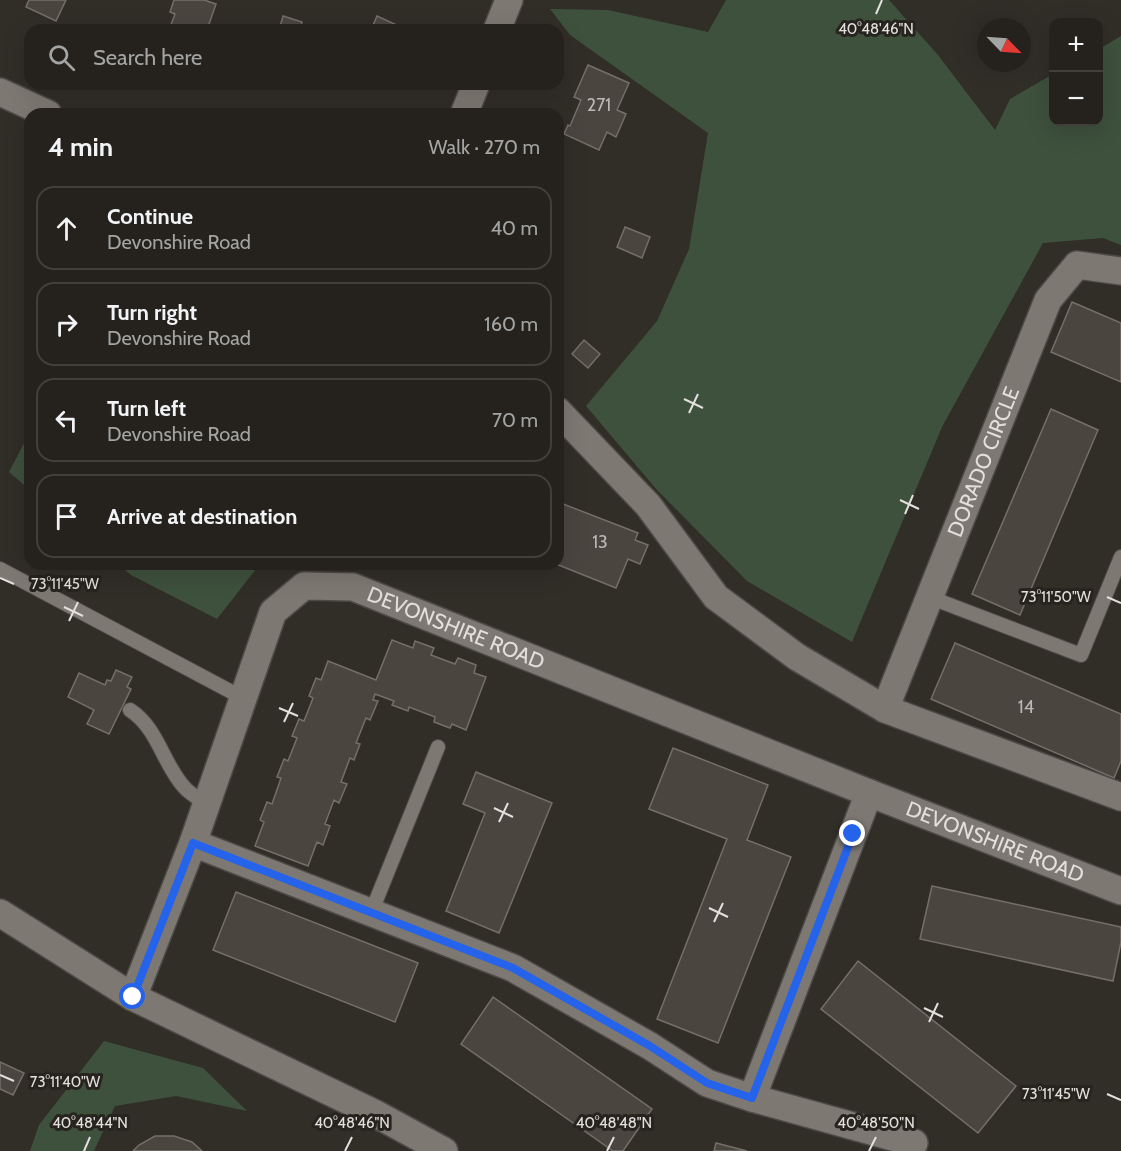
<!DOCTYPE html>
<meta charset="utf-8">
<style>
:root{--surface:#25221d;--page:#2d2a26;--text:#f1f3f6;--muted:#a3a4a4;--line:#423f3b}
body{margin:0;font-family:Cabin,sans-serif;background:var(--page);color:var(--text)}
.controls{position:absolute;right:18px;top:18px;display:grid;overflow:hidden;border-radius:12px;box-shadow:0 6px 24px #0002}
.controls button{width:54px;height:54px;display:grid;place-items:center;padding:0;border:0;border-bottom:2px solid var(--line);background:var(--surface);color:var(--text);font:30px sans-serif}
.compass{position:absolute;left:977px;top:18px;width:54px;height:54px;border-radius:50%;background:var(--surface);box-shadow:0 6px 24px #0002;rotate:115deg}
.stop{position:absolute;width:18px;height:18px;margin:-14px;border:4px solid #2563eb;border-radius:50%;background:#fff}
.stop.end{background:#2563eb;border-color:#fff;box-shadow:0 2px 6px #0008}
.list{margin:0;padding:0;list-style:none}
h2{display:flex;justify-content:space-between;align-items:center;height:78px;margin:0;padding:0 24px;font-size:26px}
h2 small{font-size:20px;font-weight:400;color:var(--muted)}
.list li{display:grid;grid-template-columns:39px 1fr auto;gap:18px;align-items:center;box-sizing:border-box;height:84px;margin:0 12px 12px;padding:0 12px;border:2px solid var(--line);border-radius:18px}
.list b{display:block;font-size:22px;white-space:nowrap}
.list p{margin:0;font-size:20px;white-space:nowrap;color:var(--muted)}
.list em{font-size:20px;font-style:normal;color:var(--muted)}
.icon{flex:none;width:33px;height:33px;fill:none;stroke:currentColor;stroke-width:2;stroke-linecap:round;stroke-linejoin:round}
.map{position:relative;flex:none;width:1121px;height:1151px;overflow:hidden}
.search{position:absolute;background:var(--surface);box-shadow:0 6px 24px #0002;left:24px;top:24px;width:540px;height:66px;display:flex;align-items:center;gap:15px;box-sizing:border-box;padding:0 21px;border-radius:18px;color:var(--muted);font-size:22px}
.panel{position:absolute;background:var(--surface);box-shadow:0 6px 24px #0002;left:24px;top:108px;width:540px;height:462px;border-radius:18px}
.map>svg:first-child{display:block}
.green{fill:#3e513d}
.building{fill:#4a453f;stroke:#746f68;stroke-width:1.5}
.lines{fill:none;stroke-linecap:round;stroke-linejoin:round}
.service-casing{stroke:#4d4a45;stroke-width:16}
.minor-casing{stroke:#4d4a45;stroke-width:30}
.service{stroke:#7d7871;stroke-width:14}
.minor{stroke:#7d7871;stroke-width:27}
.route{stroke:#2563eb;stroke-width:8}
.ticks{fill:none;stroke:#e2dfdc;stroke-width:2}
.labels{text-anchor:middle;stroke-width:6;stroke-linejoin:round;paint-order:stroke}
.number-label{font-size:18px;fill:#bcb8b5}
.street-label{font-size:21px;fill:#e2dfdc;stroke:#27231e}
.ticks-label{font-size:15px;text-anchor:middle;fill:#e2dfdc;stroke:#27231e;stroke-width:6;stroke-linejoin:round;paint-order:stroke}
</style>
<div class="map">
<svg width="1121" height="1151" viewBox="0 0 1121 1151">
<rect width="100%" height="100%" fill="#312d27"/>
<g class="green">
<polygon points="726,0 889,0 938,55 995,130 1010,99 1053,74 1054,122 1098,122 1099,49 1121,36 1121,245 1103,238 1043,243 942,427 852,642 747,581 657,490 586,406 657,321 689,249 708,133 570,35 550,9 608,10 708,32"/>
<polygon points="30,432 30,490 9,472"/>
<polygon points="118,564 260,564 217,619 131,575"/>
<polygon points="104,1041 203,1068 247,1111 176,1096 115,1106 94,1151 30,1151 39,1125"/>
</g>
<g class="building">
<polygon points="29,0 66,0 56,21 26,7"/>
<polygon points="174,0 204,0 216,4 207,30 169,30 175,14 170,12"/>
<polygon points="283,16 302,22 300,30 279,30"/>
<polygon points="377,16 401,27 399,30 371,30"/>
<polygon points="588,65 629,83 617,110 626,114 616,137 607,132 599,150 564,134 568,125 570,126 581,100 574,97"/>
<polygon points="625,227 650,237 642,258 617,247"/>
<polygon points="1072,302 1121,323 1121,382 1051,352"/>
<polygon points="584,340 600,354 588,368 572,354"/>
<polygon points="1051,409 1098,430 1020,615 972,594"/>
<polygon points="558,502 638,533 635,540 648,545 640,564 628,559 616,588 556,564 558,564"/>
<polygon points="392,640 413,648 415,641 434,648 431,655 455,664 458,658 476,665 474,673 486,677 466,730 452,724 450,728 434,722 435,717 409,707 408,711 392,705 394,701 375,694 373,700 378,701 370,720 366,718 356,743 360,744 354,760 350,758 341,782 347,784 339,803 334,800 325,824 330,826 323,845 317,842 308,866 255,846 264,822 260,820 267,802 272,804 281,778 277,777 284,759 288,761 297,738 292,736 299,719 304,721 313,698 309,696 316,678 321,680 328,661 376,680"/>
<polygon points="955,643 1121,714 1121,761 1114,778 931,699"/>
<polygon points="116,670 132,677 127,687 131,689 109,734 87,724 94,710 68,697 79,673 105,685 107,680 111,681"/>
<polygon points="673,748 768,785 747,840 791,857 718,1043 657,1019 727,839 649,809"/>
<polygon points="476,772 552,803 499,933 446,911 485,813 463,804"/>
<polygon points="932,886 1121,927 1121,942 1113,981 920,939"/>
<polygon points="236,892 418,963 395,1022 213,950"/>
<polygon points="858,961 1016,1086 978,1133 821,1009"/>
<polygon points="493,997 652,1109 623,1151 613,1151 461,1044"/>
<polygon points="0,1062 24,1073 13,1095 0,1089"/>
<polygon points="155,1136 174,1136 192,1142 202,1151 133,1151 139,1145"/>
<polygon points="716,1143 747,1151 714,1151"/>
</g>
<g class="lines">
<defs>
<g id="service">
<polyline points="0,569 243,698"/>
<polyline points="929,597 1081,655 1121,557"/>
<path d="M130 710C158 728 163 764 184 787 190 794 199 799 207 804"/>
<polyline points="371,913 438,747"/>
</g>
<g id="minor">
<polyline points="497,30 509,0"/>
<polyline points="0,92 48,114"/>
<polyline points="464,114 476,84"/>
<polyline points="558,411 648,505 716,597 797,657 885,709 1121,797"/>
<path id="s1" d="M885 709 1048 300 1077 265 1121 271"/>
<polyline points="193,843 513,968 650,1046 707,1083 752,1098 914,1143"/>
<polyline points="0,913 133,997 376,1114 444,1151"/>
<path id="s2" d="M133 997 193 843 273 612 304 586 353 587 869 793 1121 891"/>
<polyline points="752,1098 869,793"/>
</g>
</defs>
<use href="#service" class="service-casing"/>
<use href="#minor" class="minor-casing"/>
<use href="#service" class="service"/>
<use href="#minor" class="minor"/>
</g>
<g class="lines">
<polyline class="route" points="133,997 193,843 513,968 650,1046 707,1083 752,1098 853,834"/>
</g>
<path class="ticks" d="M876 14 882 0M684 399 703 408M689 413 698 394M900 500 919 509M905 514 913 495M0 578 14 584M1107 597 1121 603M64 607 83 616M69 621 78 602M279 708 298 716M284 722 293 703M494 808 513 817M499 822 508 803M709 908 728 917M714 922 723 903M924 1008 943 1017M929 1022 938 1003M0 1075 14 1081M1107 1094 1121 1100M84 1151 90 1137M345 1151 352 1137M607 1151 614 1137M869 1151 876 1137"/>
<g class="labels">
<g class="number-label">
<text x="599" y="111">271</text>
<text x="600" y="548">13</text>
<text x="1026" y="713">14</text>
</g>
<g class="street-label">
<text dy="7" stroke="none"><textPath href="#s1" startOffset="266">DORADO CIRCLE</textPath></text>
<text dy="7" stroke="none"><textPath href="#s2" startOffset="610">DEVONSHIRE ROAD</textPath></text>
<text dy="7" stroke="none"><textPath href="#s2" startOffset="1190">DEVONSHIRE ROAD</textPath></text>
</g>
</g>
<g class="ticks-label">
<text x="876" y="34">40°48'46"N</text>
<text x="65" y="589">73°11'45"W</text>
<text x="1056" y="602">73°11'50"W</text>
<text x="65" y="1087">73°11'40"W</text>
<text x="1056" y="1099">73°11'45"W</text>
<text x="90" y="1128">40°48'44"N</text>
<text x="352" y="1128">40°48'46"N</text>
<text x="614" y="1128">40°48'48"N</text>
<text x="876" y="1128">40°48'50"N</text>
</g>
</svg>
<div class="controls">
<button>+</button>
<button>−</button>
</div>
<svg class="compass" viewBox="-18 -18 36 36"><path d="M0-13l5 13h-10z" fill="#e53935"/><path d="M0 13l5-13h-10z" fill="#a3a4a4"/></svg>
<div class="stop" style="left:133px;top:997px"></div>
<div class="stop end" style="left:853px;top:834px"></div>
<div class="search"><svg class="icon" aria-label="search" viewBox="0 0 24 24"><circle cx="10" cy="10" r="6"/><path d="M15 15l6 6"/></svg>Search here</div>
<section class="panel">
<h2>4 min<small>Walk · 270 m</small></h2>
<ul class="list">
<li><svg class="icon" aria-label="ahead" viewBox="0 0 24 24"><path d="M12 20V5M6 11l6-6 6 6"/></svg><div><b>Continue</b><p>Devonshire Road</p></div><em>40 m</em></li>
<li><svg class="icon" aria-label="right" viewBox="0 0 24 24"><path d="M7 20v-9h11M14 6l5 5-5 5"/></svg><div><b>Turn right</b><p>Devonshire Road</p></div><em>160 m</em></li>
<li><svg class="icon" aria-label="left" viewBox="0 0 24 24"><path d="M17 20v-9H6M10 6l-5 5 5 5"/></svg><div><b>Turn left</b><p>Devonshire Road</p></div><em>70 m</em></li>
<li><svg class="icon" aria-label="arrive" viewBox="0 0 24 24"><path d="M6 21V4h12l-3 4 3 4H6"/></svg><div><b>Arrive at destination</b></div></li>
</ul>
</section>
</div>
